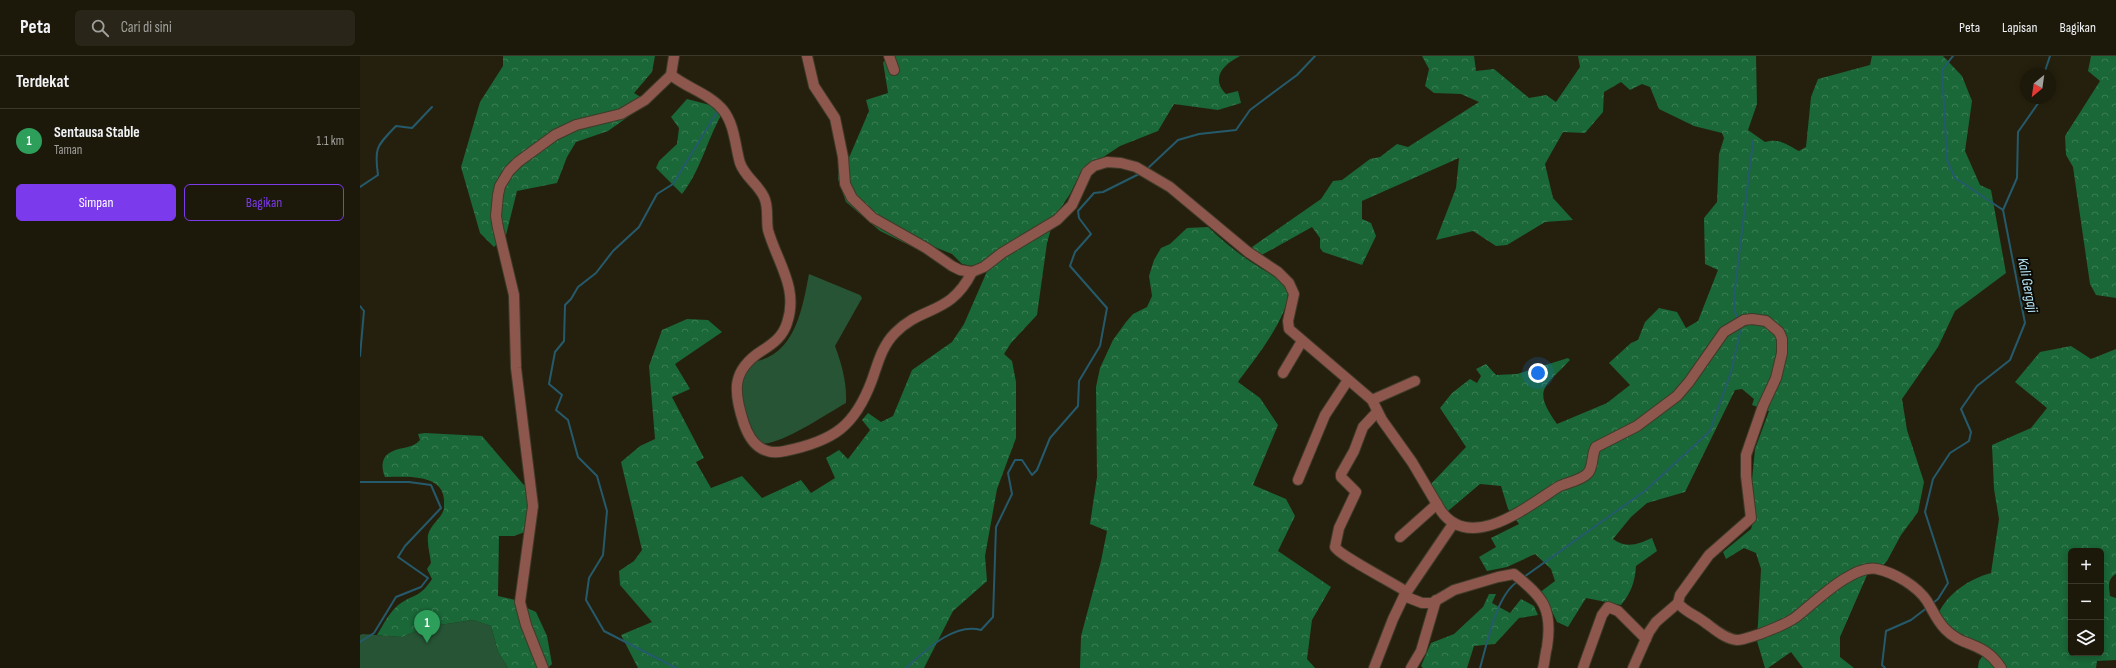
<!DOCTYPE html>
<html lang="id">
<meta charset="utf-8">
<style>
:root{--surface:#1c180a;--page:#292518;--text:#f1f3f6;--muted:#a0a09c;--line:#3a372b;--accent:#7c3aed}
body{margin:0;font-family:"Sofia Sans Condensed",sans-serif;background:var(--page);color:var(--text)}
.controls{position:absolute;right:12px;bottom:12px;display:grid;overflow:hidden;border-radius:6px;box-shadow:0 2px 6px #0003}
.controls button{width:36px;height:36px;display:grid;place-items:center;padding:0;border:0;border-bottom:1px solid var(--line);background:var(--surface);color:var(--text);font:20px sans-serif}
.compass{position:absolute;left:1660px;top:12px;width:36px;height:36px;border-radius:50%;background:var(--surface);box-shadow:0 2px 6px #0003;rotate:209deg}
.you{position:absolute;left:1178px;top:317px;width:14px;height:14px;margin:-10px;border:3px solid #fff;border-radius:50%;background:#1a73e8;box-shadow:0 0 0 6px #1a73e833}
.badge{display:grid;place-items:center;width:26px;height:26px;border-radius:50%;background:var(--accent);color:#fff;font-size:13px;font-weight:700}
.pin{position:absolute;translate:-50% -33px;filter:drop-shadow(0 1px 2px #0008)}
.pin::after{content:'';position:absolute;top:21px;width:14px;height:12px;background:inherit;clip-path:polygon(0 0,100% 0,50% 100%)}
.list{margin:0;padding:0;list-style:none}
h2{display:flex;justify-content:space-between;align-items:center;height:52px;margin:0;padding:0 16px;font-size:17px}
h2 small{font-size:13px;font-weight:400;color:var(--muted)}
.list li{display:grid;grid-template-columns:26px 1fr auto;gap:12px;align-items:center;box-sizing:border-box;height:64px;padding:0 16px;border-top:1px solid var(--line)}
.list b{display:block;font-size:15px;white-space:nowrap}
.list p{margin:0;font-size:13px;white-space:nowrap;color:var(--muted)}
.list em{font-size:13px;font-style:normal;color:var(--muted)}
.actions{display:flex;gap:8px;padding:12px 16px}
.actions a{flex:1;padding:9px 0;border:1px solid var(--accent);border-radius:6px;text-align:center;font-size:14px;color:var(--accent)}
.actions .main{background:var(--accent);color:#fff}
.icon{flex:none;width:22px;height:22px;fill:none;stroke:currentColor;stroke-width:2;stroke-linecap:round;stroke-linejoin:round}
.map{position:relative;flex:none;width:1756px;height:612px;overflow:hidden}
header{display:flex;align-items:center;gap:24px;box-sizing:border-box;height:56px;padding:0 20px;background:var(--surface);border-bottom:1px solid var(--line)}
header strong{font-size:19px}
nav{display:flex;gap:22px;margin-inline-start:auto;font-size:14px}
.search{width:280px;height:36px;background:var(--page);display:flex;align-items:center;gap:10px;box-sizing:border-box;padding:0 14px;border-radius:6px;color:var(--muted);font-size:15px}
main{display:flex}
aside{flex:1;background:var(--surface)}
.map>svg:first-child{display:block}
.green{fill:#275435}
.forest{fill:url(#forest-crowns);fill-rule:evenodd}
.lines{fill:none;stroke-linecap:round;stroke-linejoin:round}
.stream{stroke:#255a6c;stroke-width:2}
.minor-casing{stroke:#403b29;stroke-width:12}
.minor{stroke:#8d574d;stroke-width:10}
.labels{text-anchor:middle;stroke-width:4;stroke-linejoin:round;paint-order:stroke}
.water-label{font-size:15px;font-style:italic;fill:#b8e7f9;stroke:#0c0a04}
</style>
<header>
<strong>Peta</strong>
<div class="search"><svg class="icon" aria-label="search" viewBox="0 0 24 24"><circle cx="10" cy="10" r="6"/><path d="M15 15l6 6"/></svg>Cari di sini</div>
<nav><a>Peta</a><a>Lapisan</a><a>Bagikan</a></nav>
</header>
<main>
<aside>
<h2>Terdekat<small></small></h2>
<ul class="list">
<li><span class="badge" style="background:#2e9e5b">1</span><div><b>Sentausa Stable</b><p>Taman</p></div><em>1.1 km</em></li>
</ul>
<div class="actions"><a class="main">Simpan</a><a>Bagikan</a></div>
</aside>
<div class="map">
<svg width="1756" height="612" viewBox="0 0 1756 612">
<defs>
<pattern id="forest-crowns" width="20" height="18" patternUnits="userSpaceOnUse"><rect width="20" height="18" fill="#1a6738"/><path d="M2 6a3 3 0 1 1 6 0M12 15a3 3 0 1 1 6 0" fill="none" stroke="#3b7d54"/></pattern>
</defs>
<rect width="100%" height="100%" fill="#25200d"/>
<g class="green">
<path d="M449 218 500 239 502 242 475 290C482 309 487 327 486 347 465 359 431 382 409 387 404 388 401 387 397 385L379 341 382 319 392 306C435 300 442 254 449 218Z"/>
<polygon points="113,564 131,570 138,596 148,612 0,612 0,579 3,578 42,581 66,571"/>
</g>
<g class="forest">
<polygon points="143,0 295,0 292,16 274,37 289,46 248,75 216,86 207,101 197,127 157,135 146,179 134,191 120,177 101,111 120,46 143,10"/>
<path d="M535 0H880C864 8 850 22 866 38L878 35 881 47 858 54 814 48 798 75 760 90 721 116 710 138 694 162 687 187 677 259 651 287 644 298 652 305 656 326V382L637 433 625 500 627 525 593 555 564 612H278L261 579 292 566 260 529 259 515 274 505 282 494 261 406 280 390 295 383 289 310 302 274 327 263 348 264 362 276 315 308 330 333 312 341 344 402 336 406 351 432 382 420 402 442 441 424 451 437 475 422 466 402 479 394 488 403 510 374 502 364 508 357 521 366 533 360 552 314 592 286 604 268 628 213 602 208 592 198 567 188 557 193 520 175 486 146 478 123 479 107 488 104 509 55 506 44 528 37 523 6Z"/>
<path d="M1062 0H1114L1116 15 1134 13 1169 42 1186 39 1196 46 1220 11 1218 0H1396L1397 48 1388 74 1405 86C1419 82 1426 88 1439 95L1446 91 1451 41 1458 23 1510 9 1512 0H1583L1602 20 1612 45 1605 95 1620 129 1631 134 1646 217 1595 255 1578 291 1542 343 1547 374 1564 426 1558 456 1541 479 1527 505 1522 510H1511L1480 581V601L1494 612H1443L1431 596 1408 612H1405L1397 585 1401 513 1396 497 1384 492 1366 503 1363 496 1391 473 1396 457 1392 424 1395 393 1409 355 1392 349 1394 343 1382 333 1375 334 1325 436 1287 447 1271 461 1253 483C1267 493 1278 488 1292 482L1297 495 1276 510C1275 526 1271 537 1261 549L1226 542 1208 571 1197 566 1186 543 1179 537 1195 525 1191 513 1175 498 1147 511 1127 515 1119 501 1136 491 1131 482 1159 468 1148 453 1141 430 1120 428 1088 455 1070 429 1106 391 1080 352 1092 337 1110 323 1117 327 1121 320 1116 313 1126 308 1136 319 1157 318 1208 302 1210 304C1184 332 1172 333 1197 368L1247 347 1270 329 1249 307 1271 287 1278 284 1285 266 1299 252 1317 256 1326 272 1338 265 1358 214 1345 208 1344 162 1357 146 1359 98 1364 82 1362 77 1334 70 1299 53 1290 31 1282 28 1270 34 1261 26 1244 36 1243 56 1225 77 1203 76 1185 108 1193 142 1213 164 1185 166 1147 189 1136 190 1113 175 1076 184 1096 132 1099 102 1002 145V163L1011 167 1016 180 1002 209 963 196 960 192V182L952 171 900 200 892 191 961 143 973 125 982 124 1010 103 1020 101 1037 88 1048 91 1119 46 1101 38 1074 37 1065 30 1069 13Z"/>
<polygon points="1731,0 1756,0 1756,242 1736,239 1730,228 1713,111 1706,99 1705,80 1740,25 1728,15"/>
<path d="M327 43 365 53C347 81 343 111 322 138L296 112 299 105 317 88 319 72 311 61Z"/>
<path d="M848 171C867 189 886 204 909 217 914 221 922 224 926 230 937 252 891 308 878 326L900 342 918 369 893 429 926 443 935 460 918 495 971 531 952 564 947 603 955 612H720L721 580 741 505 747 475 730 468 737 421 736 331 740 312 753 284 766 266 773 258 787 251 792 240 789 220 794 204 801 192 810 188 827 172Z"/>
<path d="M1711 290 1731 303 1756 293V518C1747 523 1749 531 1750 540L1756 542V604L1737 605 1736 612H1618L1619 605 1628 592 1591 575 1578 558C1588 537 1609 523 1631 517L1639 463 1634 433 1632 389 1671 372 1687 352 1655 326 1680 296ZM1711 495H1741V597H1711Z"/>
<path d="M65 377 122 380 163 428 169 432V458L165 476 154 480H139L138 540 164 546 167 552 176 556 187 580 192 608 188 612H148L138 596 131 570 113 564 66 571 42 581 17 579C23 569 31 553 41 547 57 537 60 541 72 523L67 513 71 507C70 499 67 488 68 479 70 469 81 463 84 453 84 451 84 446 84 444 83 417 44 421 25 421 21 412 21 401 31 396 41 390 51 394 60 384L58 378Z"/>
<polygon points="1129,538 1136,538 1132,547 1150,557 1161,543 1174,550 1178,559 1159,562 1135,588 1114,590 1107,612 1063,612 1061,610 1071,587 1094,578 1123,551"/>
</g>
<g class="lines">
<g class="stream">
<polyline points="1593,0 1582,14 1587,104 1595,122 1643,154"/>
<polyline points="1684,18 1690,0"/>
<polyline points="786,114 818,84 839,78 876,74 890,54 937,19 955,0"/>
<path d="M0 131 18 119C14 91 17 90 36 70L52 72 72 51"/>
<polyline points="0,250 4,255 0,300"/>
<polyline points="1378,263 1375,256 1374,240 1393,85"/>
<polyline points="0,426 49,426 71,429 81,452 45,490 38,501 68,522 61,531 36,541 14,577 0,586"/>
<polyline points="1164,521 1286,434 1350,375 1371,316 1381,272 1380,269"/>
<polyline points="1573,547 1578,543 1588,527 1565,456 1573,423 1590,397 1609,385 1611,376 1601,353 1617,330 1650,304 1665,267 1643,154 1657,122 1658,76 1679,46 1679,42"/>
<polyline points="316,612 244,575 226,544 229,522 243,499 247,455 237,420 218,401 208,364 196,354 202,339 189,328 195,296 204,285 205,249 211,243 218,231 236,217 253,195 279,171 297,138 313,128 357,56"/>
<path d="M546 612C565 595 594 566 621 574L633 561 636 471 652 438 648 417 655 404H662L672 419 677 414 690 382 718 350 719 325 740 290 747 252 710 210 715 196 731 178 719 162 718 155 734 137 743 136 781 117"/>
<path d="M1120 612C1127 588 1136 540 1157 526"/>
<polyline points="1525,612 1522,609 1526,575 1551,564 1568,551"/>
</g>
<defs>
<g id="minor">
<path d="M447 0 454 30 475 62 483 101 485 128 492 142 513 162 566 192 592 210 600 214 612 216 624 211 642 197 697 164 712 149 727 116 734 110 747 106 761 107 776 111 810 131 888 196 918 216 929 227 934 238 928 265 929 273 1012 344 1022 364 1052 406 1081 455C1111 497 1168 450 1198 431 1207 426 1221 425 1228 417 1234 410 1231 399 1236 391L1277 370 1317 340 1329 326 1364 276 1384 264 1392 263 1406 265 1419 276 1422 283V297L1416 322 1403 350 1386 399V420L1391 462 1349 499 1320 539 1318 547C1324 555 1335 559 1343 565 1352 571 1364 583 1377 584 1384 584 1393 580 1400 578 1412 573 1425 569 1436 561 1453 548 1494 507 1517 513 1535 517 1557 530 1567 545 1573 555 1577 565 1585 573 1603 592 1624 585 1641 612"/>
<polyline points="529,0 534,14"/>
<path d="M311 19C327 32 350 38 363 54 375 69 375 90 380 107 385 121 398 128 404 141 409 151 406 163 408 174 417 206 439 232 427 267 423 280 414 287 403 294 371 314 373 335 384 368 391 388 403 400 425 395 474 385 495 370 512 324 518 307 522 290 535 277 562 249 590 260 612 216"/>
<polyline points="923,317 942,285"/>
<polyline points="1012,344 1055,325"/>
<path d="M1017 356 1003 371 994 395 981 418V421L996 436 979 472 975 491C979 499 1035 528 1047 536"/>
<polyline points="938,424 965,359 988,324"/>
<polyline points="1040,481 1077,448"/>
<path d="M1044 540 1062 547H1072L1094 534 1138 521 1154 518C1183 541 1193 553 1187 591 1185 598 1185 605 1183 612"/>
<polyline points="183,612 166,569 160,546 173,450 156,312 154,239 138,172 136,160 138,139 140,130 149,115 158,106 195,79 216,69 261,58 285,44 311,19 314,0"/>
<polyline points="1014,612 1033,563 1044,540 1093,468"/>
<polyline points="1051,612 1061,595 1076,544"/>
<polyline points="1223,612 1242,559 1248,551 1258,555 1286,583"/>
<polyline points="1273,612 1289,576 1296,566 1318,547"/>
</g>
</defs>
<use href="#minor" class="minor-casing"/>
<use href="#minor" class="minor"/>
</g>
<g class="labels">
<g class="water-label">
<text transform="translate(1668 229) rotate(79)" y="5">Kali Gergaji</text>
</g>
</g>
</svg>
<div class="controls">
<button>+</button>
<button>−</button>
<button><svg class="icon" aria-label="layers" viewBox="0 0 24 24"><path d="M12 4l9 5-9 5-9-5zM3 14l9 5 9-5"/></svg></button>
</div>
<svg class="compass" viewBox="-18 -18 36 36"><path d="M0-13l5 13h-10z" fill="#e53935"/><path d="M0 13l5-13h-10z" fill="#a0a09c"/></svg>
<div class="you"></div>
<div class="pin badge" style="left:67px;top:587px;background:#2e9e5b">1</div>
</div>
</main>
